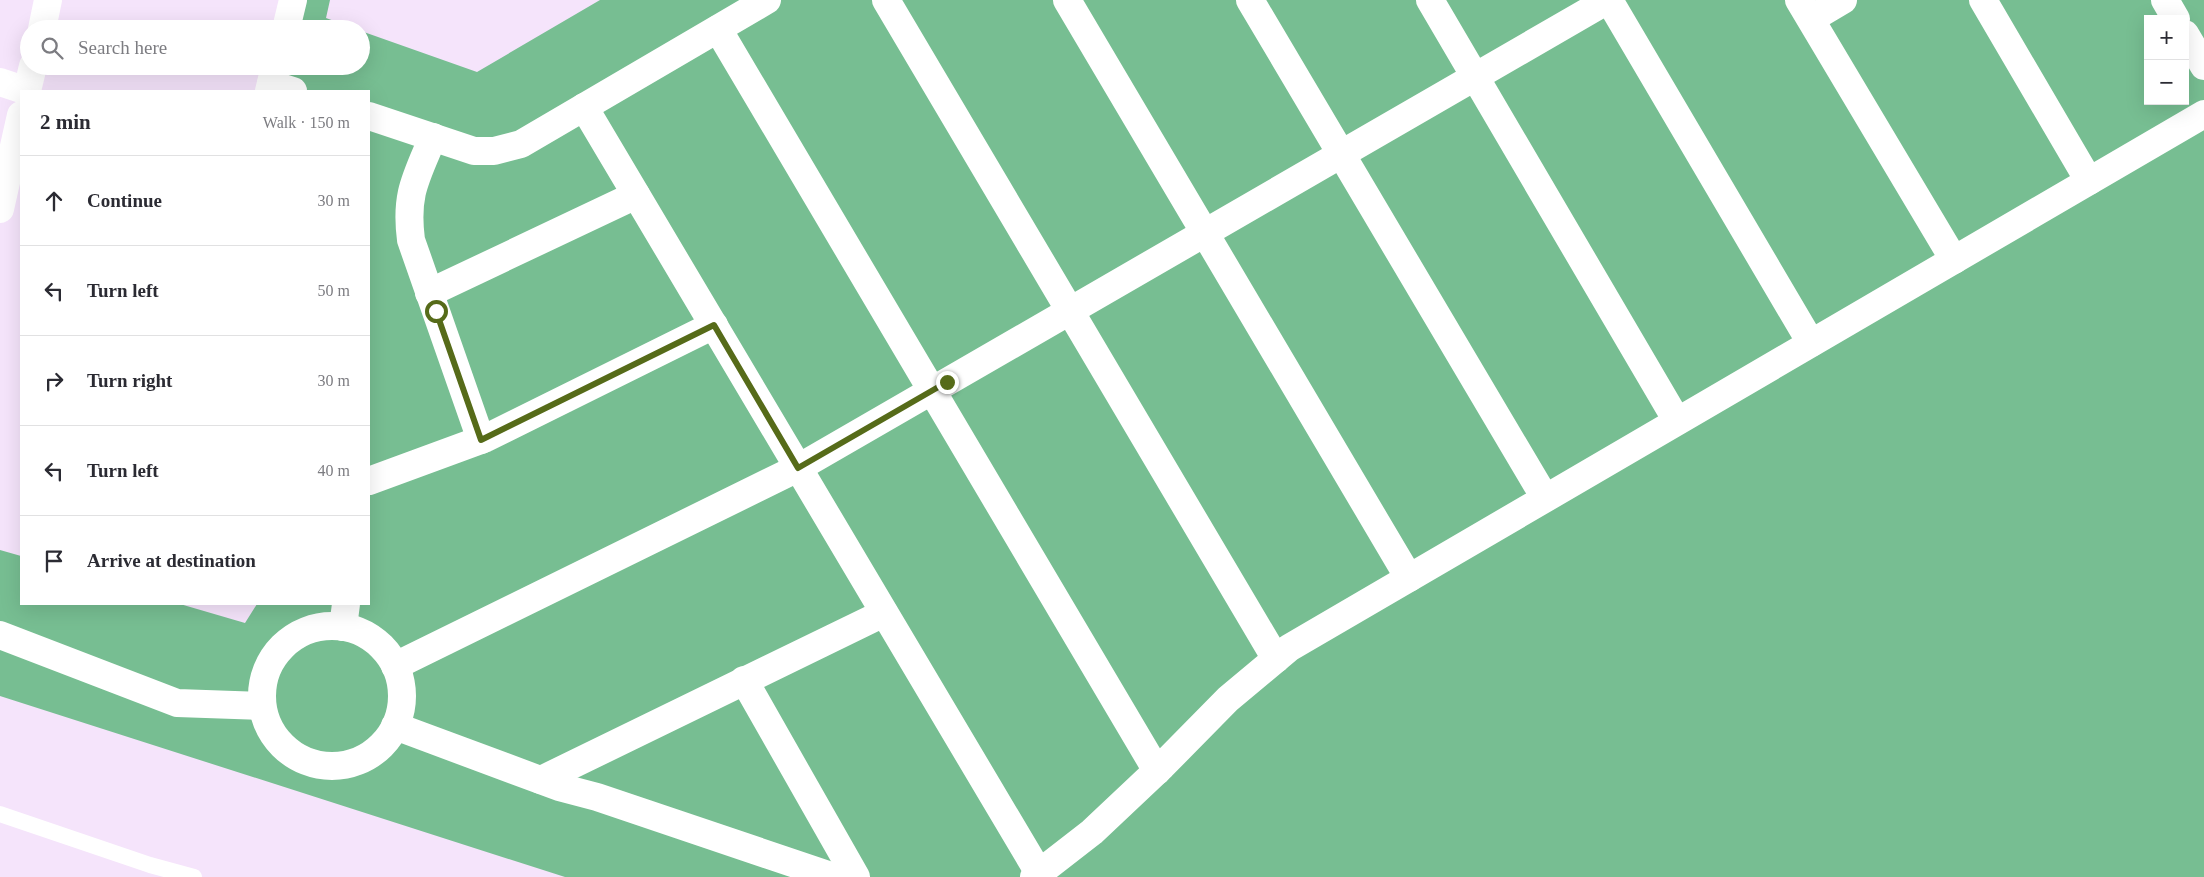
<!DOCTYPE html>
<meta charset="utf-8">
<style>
:root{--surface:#fff;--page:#f7f7f7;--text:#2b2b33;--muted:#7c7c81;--line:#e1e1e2}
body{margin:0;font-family:Georgia,serif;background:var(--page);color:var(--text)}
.controls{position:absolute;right:15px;top:15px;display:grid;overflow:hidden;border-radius:0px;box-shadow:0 5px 20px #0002}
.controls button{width:45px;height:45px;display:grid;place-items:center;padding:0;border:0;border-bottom:1px solid var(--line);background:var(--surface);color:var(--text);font:25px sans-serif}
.stop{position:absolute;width:15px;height:15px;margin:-11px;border:4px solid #566b19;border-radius:50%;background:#fff}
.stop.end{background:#566b19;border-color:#fff;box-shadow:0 1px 5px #0008}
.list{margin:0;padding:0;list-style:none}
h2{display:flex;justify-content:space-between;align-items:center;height:65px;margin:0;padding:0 20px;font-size:21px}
h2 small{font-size:16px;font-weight:400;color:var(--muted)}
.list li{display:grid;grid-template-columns:32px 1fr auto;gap:15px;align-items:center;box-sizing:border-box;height:90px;padding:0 20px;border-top:1px solid var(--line)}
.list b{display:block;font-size:19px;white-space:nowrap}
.list em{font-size:16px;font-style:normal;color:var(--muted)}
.icon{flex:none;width:28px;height:28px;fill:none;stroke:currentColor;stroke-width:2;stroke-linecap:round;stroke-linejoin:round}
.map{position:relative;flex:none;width:2204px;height:877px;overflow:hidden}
.search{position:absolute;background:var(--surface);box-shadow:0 5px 20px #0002;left:20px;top:20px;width:350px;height:55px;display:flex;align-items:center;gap:12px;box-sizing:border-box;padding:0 18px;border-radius:28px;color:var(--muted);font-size:19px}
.panel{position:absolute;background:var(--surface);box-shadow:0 5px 20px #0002;left:20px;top:90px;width:350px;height:515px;border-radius:0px}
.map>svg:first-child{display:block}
.forest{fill:#77be92;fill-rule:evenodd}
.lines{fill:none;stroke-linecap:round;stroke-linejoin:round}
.lane{stroke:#fff;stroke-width:16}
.street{stroke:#fff;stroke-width:28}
.primary{stroke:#fff;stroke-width:28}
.route{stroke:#566b19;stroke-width:6}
</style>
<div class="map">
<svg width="2204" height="877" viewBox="0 0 2204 877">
<rect width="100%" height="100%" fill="#f5e4fb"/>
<g class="forest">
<polygon points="300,0 330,0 326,18 356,29 293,29"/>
<path d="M600 0H2204V877H565L0 696V550L21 556V604H180L245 623 257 604H369V91H277L283 66H361V31L477 72ZM2148 19H2185V101H2148Z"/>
</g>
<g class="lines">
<polyline class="lane" points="0,814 150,865 194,877"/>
<g class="street">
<polyline points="886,0 1276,659"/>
<polyline points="1067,0 1409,578"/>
<polyline points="1250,0 1545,498"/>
<polyline points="1430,0 1677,421"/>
<polyline points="1609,0 1811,343"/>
<polyline points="1799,0 1954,260"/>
<polyline points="1983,0 2089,181"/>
<polyline points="2165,0 2176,19"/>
<polyline points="1811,19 1843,0"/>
<polyline points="286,29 293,0"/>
<polyline points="718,29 1157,771"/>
<polyline points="2185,34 2204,66"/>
<polyline points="0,82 27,91"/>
<polyline points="271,84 293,91"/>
<polyline points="269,91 275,66"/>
<polyline points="584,107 1039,873"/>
<polyline points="369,116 474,151 494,151 521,144 767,0"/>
<path d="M433 137C416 178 405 194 411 240L481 440"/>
<polyline points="429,293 636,195"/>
<polyline points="369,481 486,438 714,325"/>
<circle cx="332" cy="696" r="70"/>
<polyline points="343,627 346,604"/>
<polyline points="0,635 177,703 262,706"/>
<polyline points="395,666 798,468 1608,0"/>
<polyline points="744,680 856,877"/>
<polyline points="395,726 559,787 597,797 834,877"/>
<polyline points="541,780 884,613"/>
<polyline points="1034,877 1092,832 1162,766 1228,699 1289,648 2204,114"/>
</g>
<g class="primary">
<polyline points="42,29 48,0"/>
<polyline points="27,91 33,66"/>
<polyline points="0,209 21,115"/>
</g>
</g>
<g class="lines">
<polyline class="route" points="436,311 481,440 714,325 798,468 947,382"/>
</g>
</svg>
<div class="controls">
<button>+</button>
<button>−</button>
</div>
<div class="stop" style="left:436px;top:311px"></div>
<div class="stop end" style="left:947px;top:382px"></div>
<div class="search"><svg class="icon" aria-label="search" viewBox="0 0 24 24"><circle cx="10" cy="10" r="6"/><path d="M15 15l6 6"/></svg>Search here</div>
<section class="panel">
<h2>2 min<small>Walk · 150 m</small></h2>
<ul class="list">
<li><svg class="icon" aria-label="ahead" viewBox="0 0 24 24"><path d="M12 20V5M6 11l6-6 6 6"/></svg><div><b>Continue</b></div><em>30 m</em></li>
<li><svg class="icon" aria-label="left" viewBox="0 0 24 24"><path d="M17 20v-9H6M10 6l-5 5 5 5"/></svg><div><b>Turn left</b></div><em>50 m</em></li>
<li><svg class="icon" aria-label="right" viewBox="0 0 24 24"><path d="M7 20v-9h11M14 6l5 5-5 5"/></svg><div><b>Turn right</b></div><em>30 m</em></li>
<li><svg class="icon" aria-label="left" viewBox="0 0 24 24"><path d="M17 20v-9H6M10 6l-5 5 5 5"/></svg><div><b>Turn left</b></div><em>40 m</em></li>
<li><svg class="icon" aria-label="arrive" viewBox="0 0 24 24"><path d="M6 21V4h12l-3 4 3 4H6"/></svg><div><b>Arrive at destination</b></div></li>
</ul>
</section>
</div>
